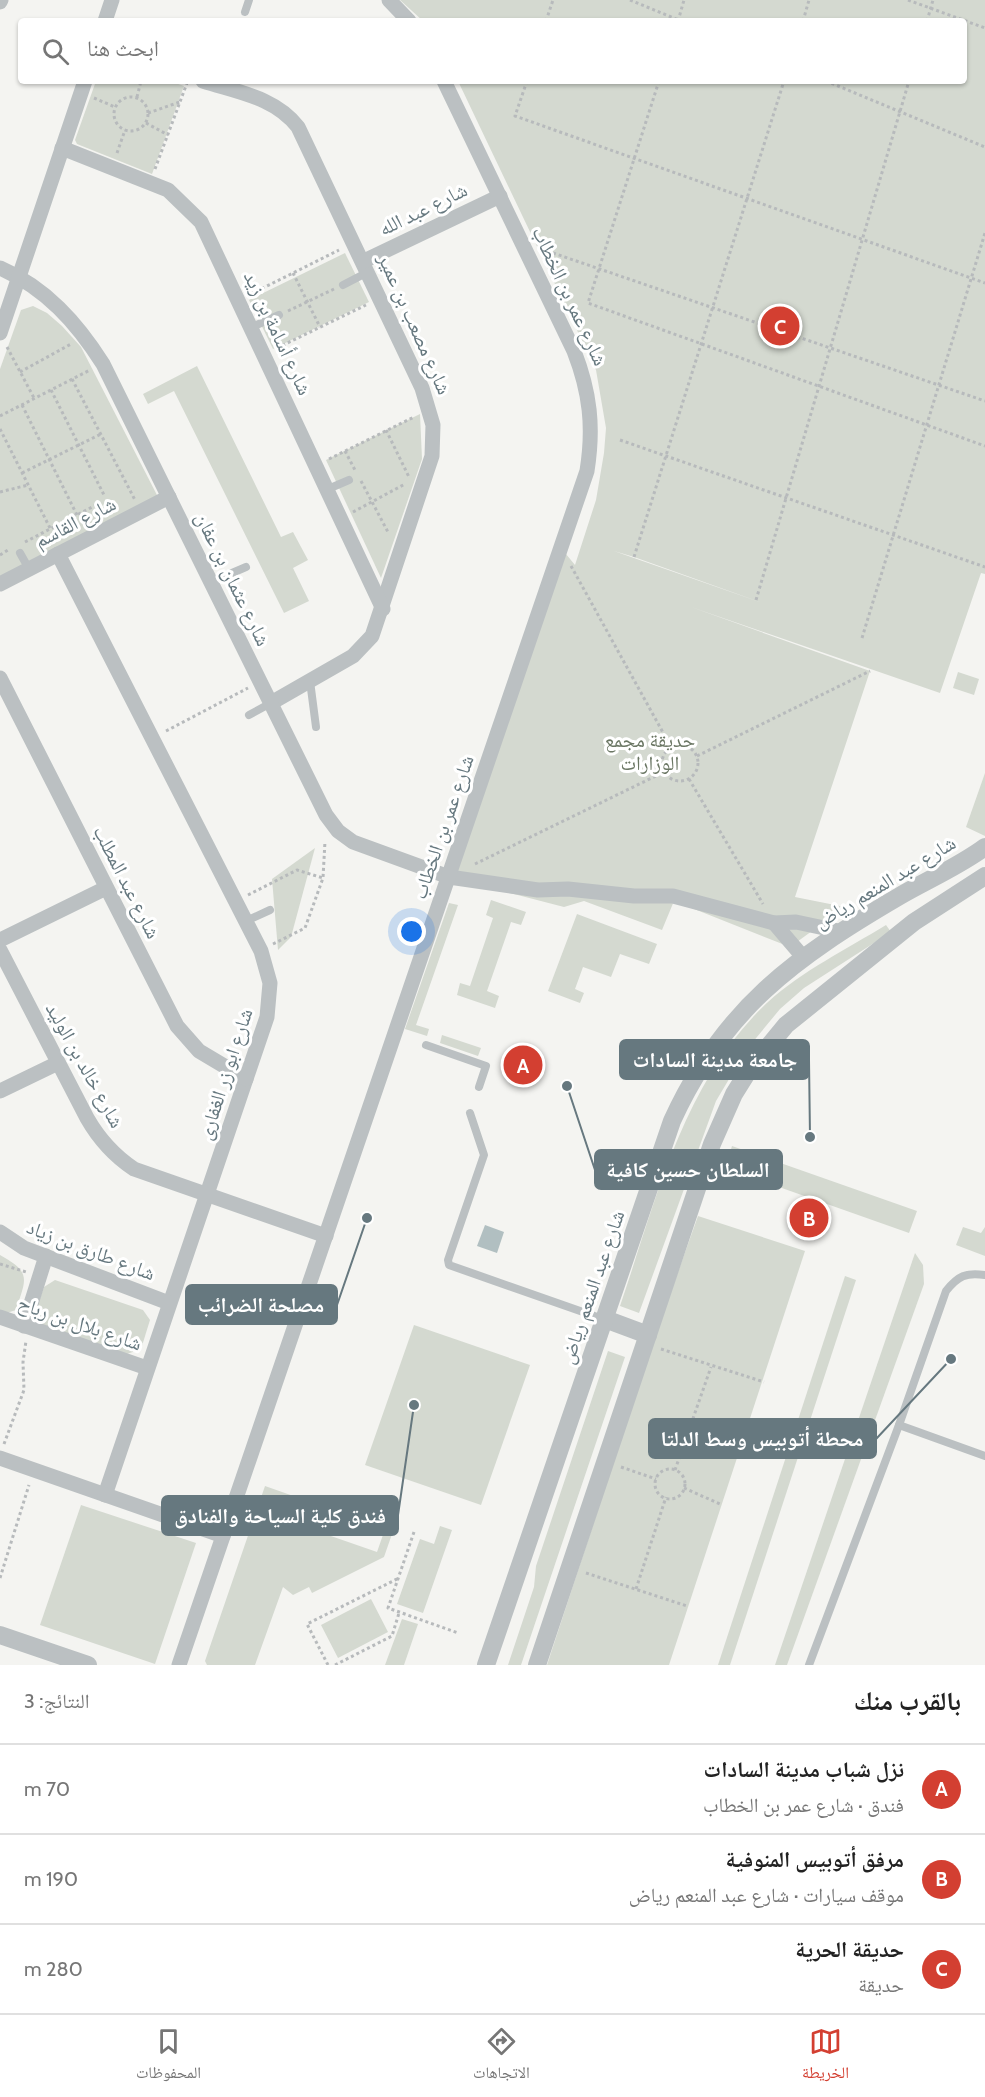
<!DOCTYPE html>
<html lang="ar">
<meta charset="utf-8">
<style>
:root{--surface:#fff;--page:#f2f2f2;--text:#222;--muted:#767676;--line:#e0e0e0;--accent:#d33f31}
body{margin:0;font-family:Cabin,"Noto Naskh Arabic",sans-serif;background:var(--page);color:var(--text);direction:rtl}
.you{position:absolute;left:412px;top:932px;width:21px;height:21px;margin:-15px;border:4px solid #fff;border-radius:50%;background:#1a73e8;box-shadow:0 0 0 9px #1a73e833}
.badge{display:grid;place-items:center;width:39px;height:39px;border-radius:50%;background:var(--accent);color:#fff;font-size:20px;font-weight:700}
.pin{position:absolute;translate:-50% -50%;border:3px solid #fff;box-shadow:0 2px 6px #0006}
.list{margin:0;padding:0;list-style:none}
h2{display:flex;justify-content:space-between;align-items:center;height:78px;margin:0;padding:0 24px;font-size:26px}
h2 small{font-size:20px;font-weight:400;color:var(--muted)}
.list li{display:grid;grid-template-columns:39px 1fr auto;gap:18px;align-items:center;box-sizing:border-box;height:90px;padding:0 24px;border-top:2px solid var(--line)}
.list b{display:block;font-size:22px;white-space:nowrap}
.list p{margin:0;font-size:20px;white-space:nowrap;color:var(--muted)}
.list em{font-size:20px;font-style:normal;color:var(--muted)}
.icon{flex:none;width:33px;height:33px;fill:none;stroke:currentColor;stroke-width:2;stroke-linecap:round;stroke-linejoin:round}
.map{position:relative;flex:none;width:985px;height:1665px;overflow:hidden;direction:ltr}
.search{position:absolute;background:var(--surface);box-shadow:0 2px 4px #0004;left:18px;right:18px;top:18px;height:66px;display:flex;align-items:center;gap:15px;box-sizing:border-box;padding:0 21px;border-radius:6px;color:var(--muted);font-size:22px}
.sheet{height:348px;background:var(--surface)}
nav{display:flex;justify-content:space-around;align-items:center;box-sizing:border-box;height:84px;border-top:2px solid var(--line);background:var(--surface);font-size:16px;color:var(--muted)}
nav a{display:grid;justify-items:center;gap:3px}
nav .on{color:var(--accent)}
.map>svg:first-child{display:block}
.green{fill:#d4d9d0;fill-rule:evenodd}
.water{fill:#b1bfc1}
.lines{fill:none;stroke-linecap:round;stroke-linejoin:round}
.path{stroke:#b7babc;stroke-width:3;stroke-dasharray:3 3;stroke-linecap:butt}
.service{stroke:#bbc0c2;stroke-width:8}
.minor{stroke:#bbc0c2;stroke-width:15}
.tertiary{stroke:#bbc0c2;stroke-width:18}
.labels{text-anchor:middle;stroke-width:6;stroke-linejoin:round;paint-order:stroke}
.street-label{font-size:20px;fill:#66787f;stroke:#fff}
.park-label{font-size:20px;fill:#6b7764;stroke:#fff}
.leader{fill:none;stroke:#66787f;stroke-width:2}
.callout-dot{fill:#66787f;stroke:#fff;stroke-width:2}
.callout{fill:#66787f;stroke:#66787f;stroke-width:2}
.callout-label{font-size:21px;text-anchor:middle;font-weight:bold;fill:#fff}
</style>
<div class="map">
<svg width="985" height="1665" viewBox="0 0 985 1665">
<rect width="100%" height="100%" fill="#f4f4f1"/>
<g class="green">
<path d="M400 0H985V574L981 573 940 693 691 607 870 671 795 897 845 907 790 947 674 901 662 930 584 901 564 907 449 877 561 548 575 565 596 500 604 453 606 428 596 370 458 81H964V21H423ZM614 551 634 557 774 607Z"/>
<polygon points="96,81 170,81 184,86 152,174 77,144 75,140"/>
<polygon points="345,253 369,302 273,349 249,300"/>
<polygon points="33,306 47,313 62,326 81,347 159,499 0,585 0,369 21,310"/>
<polygon points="197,366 281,537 293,532 308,560 293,568 309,601 284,613 174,391 148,404 143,394"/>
<polygon points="420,414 422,459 381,578 326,460"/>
<polygon points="958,672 979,679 974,695 953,688"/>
<polygon points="985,773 985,836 966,827"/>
<polygon points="315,848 291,937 278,950 272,879"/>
<polygon points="491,900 526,912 521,925 511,922 487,991 499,996 495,1008 457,995 460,983 470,986 493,918 486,915"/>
<polygon points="449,903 458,905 416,1025 429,1029 427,1036 405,1029"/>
<polygon points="577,914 657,944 649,964 620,954 611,977 583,967 575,989 584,993 580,1003 548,991"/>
<path d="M886 925 891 932 804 988 780 1009 747 1049 716 1101 639 1313 620 1306C656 1201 683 1081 768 1002 802 971 847 949 886 925Z"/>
<polygon points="442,1035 481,1048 478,1056 440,1043"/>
<polygon points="732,1146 917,1211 909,1233 725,1168"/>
<polygon points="698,1216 805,1251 669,1665 547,1665 652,1345"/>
<polygon points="963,1227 981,1233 985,1227 985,1256 956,1245"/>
<polygon points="915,1253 923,1265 924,1284 787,1665 775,1665"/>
<path d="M0 1255C32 1273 26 1278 16 1310L0 1315Z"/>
<polygon points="845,1276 856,1280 730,1665 718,1665"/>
<polygon points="55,1280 143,1310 150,1320 141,1349 127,1354 37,1323 34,1315 44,1287"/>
<polygon points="414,1325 530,1365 481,1505 365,1465"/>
<polygon points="608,1351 625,1357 521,1665 508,1665 534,1587 536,1566"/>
<polygon points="265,1486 336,1511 328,1535 377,1552 391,1512 399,1514 384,1557 312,1593 309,1587 293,1595 283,1587 255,1665 207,1665 205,1661"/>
<polygon points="81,1505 196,1543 155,1664 40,1625"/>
<polygon points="440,1526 452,1530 423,1613 397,1604 420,1539 434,1544"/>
<polygon points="371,1599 388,1632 338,1658 321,1625"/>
<polygon points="402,1619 418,1624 404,1665 385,1665"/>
</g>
<polygon class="water" points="485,1225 504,1232 497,1253 477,1246"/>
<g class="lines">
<g class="path">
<polyline points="630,0 681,21"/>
<polyline points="908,0 985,28"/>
<polyline points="546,21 553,0"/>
<polyline points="678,21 684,0"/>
<polyline points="803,21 809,0"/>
<polyline points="927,21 933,0"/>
<polyline points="527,81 515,116 985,283"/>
<polyline points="659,81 588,303 985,446"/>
<polyline points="826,81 985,147"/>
<circle cx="131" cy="114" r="17"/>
<polyline points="137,97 141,81"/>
<polyline points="94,98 115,107"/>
<polyline points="148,113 180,102"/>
<polyline points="146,123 168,135"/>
<polyline points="117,153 125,130"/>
<polyline points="155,169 187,83"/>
<polyline points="553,253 985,401"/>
<polyline points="293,273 320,327"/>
<polyline points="251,294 339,250"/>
<polyline points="288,311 334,289"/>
<polyline points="7,347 34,398"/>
<polyline points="277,348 366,305"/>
<polyline points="20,372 71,344"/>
<polyline points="72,379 135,500"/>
<polyline points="51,390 104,495"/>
<polyline points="22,405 77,515"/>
<polyline points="0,416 90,370"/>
<polyline points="0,429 50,528"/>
<polyline points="386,430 409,477"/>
<polyline points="620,440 985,567"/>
<polyline points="345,451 355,470"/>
<polyline points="329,459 414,417"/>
<polyline points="22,473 101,434"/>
<polyline points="361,481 389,534"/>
<polyline points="0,492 28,485"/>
<polyline points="353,512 405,484"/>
<polyline points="25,542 98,504"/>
<polyline points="0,555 8,550"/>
<polyline points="634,557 784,81"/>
<polyline points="571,566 671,747"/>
<polyline points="756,600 909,81"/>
<polyline points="862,638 985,233"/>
<polyline points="166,731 248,688"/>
<circle cx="680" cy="763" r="18"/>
<polyline points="697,756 870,671"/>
<polyline points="689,779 763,904"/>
<polyline points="475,864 664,772"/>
<polyline points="248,895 297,870 323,878"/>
<polyline points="273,944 305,928 323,878 325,841"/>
<polyline points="0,1264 26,1272"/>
<polyline points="661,1349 764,1382"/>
<polyline points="4,1444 24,1390 23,1362 26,1341"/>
<polyline points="621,1467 656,1479"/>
<circle cx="670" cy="1484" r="15"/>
<polyline points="675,1470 711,1367"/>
<polyline points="684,1488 720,1504"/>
<polyline points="414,1532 388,1608 458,1633"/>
<polyline points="586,1573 687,1606"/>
<polyline points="0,1578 29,1485"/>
<polyline points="636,1589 666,1497"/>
<polyline points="328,1665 307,1624 399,1578"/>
<polyline points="335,1665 392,1636 399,1613"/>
</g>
<g class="service">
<polyline points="245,12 249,0"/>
<polyline points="343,285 368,272"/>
<polyline points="252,327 279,315"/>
<polyline points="328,489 349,480"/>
<polyline points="20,553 29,569"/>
<polyline points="211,582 246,567"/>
<polyline points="310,681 316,727"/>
<polyline points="249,715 271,703"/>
<polyline points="246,921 270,910"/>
<polyline points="426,1045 486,1066 479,1087"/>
<polyline points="470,1113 484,1155 448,1260 449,1265 603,1319"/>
<polyline points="899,1425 985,1456"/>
<path d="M809 1665 899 1425 946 1291C958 1276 966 1272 985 1275"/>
</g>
<g class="minor">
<polyline points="389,0 409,21"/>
<polyline points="0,2 1,0"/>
<polyline points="105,21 112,0"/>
<path d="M203 81C237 92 275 97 298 127L422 388 433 425 432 456 372 636 353 656 271 703"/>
<polyline points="62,148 168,190 201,222 383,609"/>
<polyline points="364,261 500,196"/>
<path d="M0 268C46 288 77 323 103 364L326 815 338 831 353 842 449 877 538 890 568 889 634 896H673L774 923 796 922 843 932"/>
<polyline points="0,333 85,81"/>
<polyline points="58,554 261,951 270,983 267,1017 105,1495"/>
<polyline points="0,584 169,497"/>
<polyline points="0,678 177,1026 199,1051 246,1079"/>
<polyline points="774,923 803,957"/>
<polyline points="0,940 106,888"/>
<path d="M0 950 87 1118C99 1139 113 1155 134 1169L326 1236"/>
<polyline points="0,1091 58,1063"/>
<polyline points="0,1232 24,1248 169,1303"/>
<polyline points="0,1317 147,1368"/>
<polyline points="24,1326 46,1256"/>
<polyline points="0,1458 223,1536"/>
<path d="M179 1665 587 471C594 427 590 392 574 351L444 81"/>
</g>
<g class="tertiary">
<polyline points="605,1319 648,1335"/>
<polyline points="0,1635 88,1665"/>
<path d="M486 1665 672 1121C723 1009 794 958 898 897 927 880 958 867 985 847"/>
<polyline points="537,1665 712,1144 734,1094 749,1070 786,1025 914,922 985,876"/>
</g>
</g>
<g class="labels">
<g class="street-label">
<text transform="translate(423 209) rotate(-26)" y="7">شارع عبد الله</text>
<text transform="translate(570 296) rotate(65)" y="7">شارع عمر بن الخطاب</text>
<text transform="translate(415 324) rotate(66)" y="7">شارع مصعب بن عمير</text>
<text transform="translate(278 333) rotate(65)" y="7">شارع أسامة بن زيد</text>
<text transform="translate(75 522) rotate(-27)" y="7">شارع القاسم</text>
<text transform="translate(233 579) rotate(64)" y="7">شارع عثمان بن عفان</text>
<text transform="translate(443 827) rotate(-71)" y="7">شارع عمر بن الخطاب</text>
<text transform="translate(127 882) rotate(63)" y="7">شارع عبد المطلب</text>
<text transform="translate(885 882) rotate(-31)" y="7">شارع عبد المنعم رياض</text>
<text transform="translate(85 1065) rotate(61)" y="7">شارع خالد بن الوليد</text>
<text transform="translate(225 1074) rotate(-72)" y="7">شارع ابو زر الغفارى</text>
<text transform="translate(91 1250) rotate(21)" y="7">شارع طارق بن زياد</text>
<text transform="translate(592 1287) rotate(-71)" y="7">شارع عبد المنعم رياض</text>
<text transform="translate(80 1323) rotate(19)" y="7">شارع بلال بن رباح</text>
</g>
<g class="park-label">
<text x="650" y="747">حديقة مجمع<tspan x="650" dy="23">الوزارات</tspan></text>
</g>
</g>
<path class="leader" d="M810 1137L809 1060M567 1086L595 1170M367 1218L337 1305M951 1359L876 1439M414 1405L398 1515"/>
<g class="callout-dot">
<circle cx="810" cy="1137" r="6"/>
<circle cx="567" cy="1086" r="6"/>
<circle cx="367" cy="1218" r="6"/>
<circle cx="951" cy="1359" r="6"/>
<circle cx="414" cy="1405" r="6"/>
</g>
<g class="callout">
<rect x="620" y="1040" width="189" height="39" rx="6"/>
<rect x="595" y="1150" width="187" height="39" rx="6"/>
<rect x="186" y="1285" width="151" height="39" rx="6"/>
<rect x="649" y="1419" width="227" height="39" rx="6"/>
<rect x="162" y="1496" width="236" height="39" rx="6"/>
</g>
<g class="callout-label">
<text x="715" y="1067">جامعة مدينة السادات</text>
<text x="688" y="1177">السلطان حسين كافية</text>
<text x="261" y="1312">مصلحة الضرائب</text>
<text x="762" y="1446">محطة أتوبيس وسط الدلتا</text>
<text x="280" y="1523">فندق كلية السياحة والفنادق</text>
</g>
</svg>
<div class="you"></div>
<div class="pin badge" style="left:523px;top:1065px">A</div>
<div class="pin badge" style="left:809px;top:1218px">B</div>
<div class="pin badge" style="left:780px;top:326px">C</div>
<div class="search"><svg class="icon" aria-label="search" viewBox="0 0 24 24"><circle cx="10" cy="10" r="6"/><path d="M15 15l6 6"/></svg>ابحث هنا</div>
</div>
<section class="sheet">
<h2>بالقرب منك<small>النتائج: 3</small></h2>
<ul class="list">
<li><span class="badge">A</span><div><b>نزل شباب مدينة السادات</b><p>فندق · شارع عمر بن الخطاب</p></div><em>70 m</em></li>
<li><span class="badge">B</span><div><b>مرفق أتوبيس المنوفية</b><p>موقف سيارات · شارع عبد المنعم رياض</p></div><em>190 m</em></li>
<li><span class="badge">C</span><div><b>حديقة الحرية</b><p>حديقة</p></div><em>280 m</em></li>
</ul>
</section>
<nav>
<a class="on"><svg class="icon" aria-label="map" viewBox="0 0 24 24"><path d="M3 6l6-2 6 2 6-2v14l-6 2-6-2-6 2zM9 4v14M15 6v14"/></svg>الخريطة</a>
<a><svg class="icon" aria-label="directions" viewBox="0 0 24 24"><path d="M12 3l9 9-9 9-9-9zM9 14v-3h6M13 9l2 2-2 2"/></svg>الاتجاهات</a>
<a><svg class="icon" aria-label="saved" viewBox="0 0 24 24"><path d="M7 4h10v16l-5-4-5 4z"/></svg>المحفوظات</a>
</nav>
